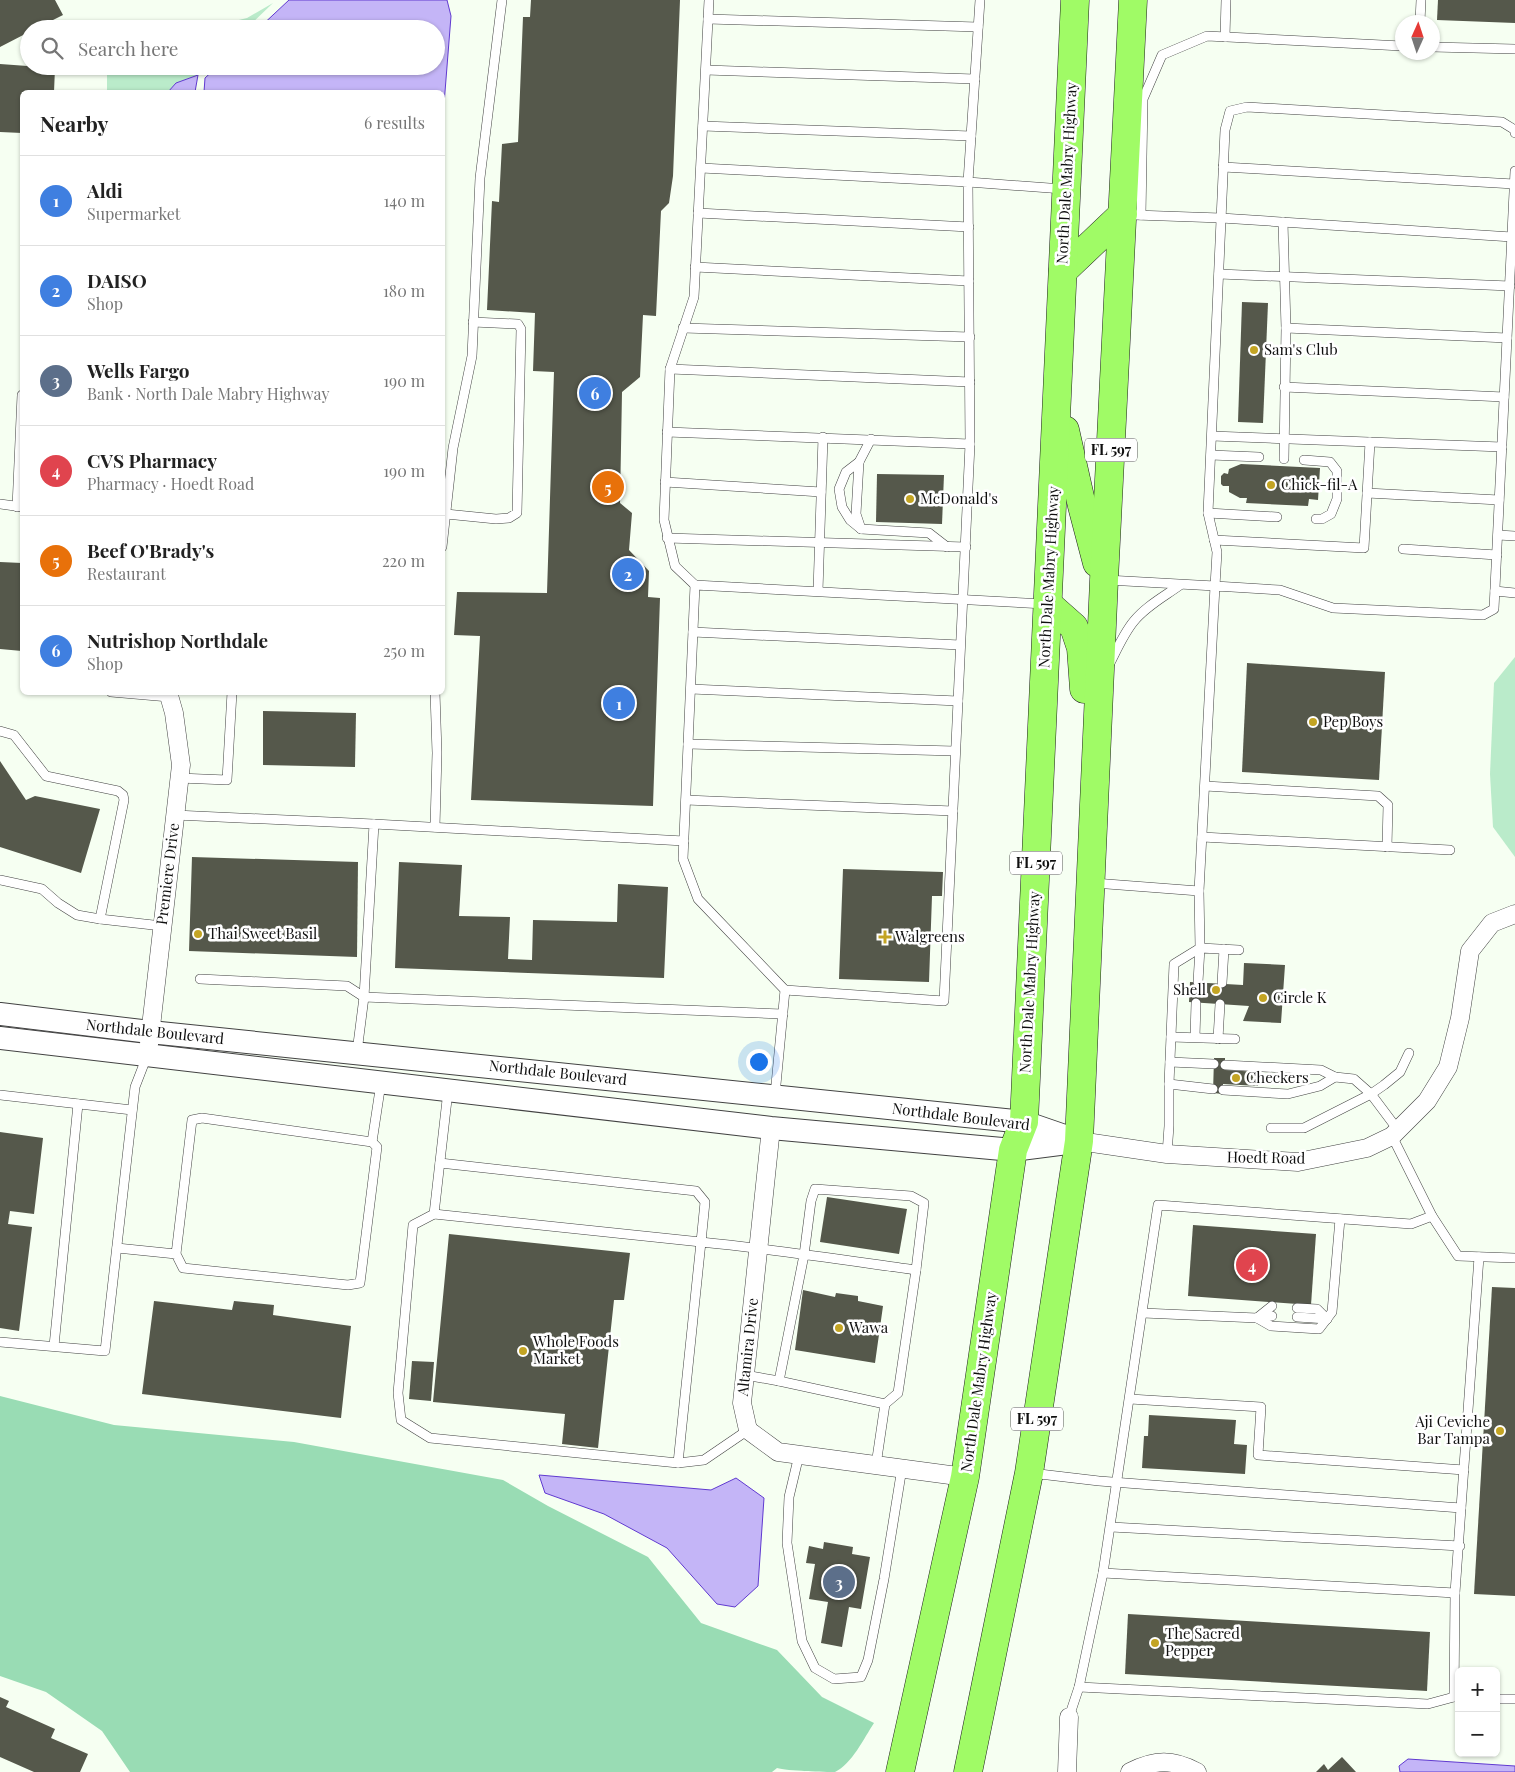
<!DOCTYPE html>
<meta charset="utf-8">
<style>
:root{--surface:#fff;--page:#f2f2f2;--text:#222;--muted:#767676;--line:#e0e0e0;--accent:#0f766e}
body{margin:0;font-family:"Playfair Display",serif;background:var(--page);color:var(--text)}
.controls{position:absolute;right:15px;bottom:15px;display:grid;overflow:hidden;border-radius:8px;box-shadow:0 1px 4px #0004}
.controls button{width:45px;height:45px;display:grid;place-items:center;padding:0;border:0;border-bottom:1px solid var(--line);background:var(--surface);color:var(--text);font:25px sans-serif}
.compass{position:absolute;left:1395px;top:15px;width:45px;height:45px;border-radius:50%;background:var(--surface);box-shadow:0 1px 4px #0004;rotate:3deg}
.you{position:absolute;left:758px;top:1061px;width:18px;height:18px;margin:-12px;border:4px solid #fff;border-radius:50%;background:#1a73e8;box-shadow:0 0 0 8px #1a73e833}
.badge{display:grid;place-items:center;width:32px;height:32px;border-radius:50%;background:var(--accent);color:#fff;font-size:16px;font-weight:700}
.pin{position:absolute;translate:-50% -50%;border:2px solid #fff;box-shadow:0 1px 5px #0006}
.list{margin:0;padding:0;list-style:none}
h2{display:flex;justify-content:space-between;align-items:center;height:65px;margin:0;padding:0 20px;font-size:21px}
h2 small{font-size:16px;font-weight:400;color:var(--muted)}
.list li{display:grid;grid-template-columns:32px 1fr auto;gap:15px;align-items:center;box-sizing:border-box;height:90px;padding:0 20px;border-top:1px solid var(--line)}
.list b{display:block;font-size:19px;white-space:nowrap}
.list p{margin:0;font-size:16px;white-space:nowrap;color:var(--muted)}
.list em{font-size:16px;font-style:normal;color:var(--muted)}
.icon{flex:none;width:28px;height:28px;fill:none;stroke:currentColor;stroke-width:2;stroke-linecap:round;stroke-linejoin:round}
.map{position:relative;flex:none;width:1515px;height:1772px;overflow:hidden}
.search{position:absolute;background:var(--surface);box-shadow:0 1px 4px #0004;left:20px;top:20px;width:425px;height:55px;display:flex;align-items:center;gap:12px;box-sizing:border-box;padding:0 18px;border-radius:28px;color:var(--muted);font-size:19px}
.panel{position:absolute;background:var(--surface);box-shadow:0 1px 4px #0004;left:20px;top:90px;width:425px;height:605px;border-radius:8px}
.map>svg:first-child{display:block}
.green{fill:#baebca}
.forest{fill:#99dcb4}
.water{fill:#c4b5f7;stroke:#603ad0}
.building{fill:#55584b}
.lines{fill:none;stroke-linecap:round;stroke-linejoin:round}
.service-casing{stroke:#424242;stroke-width:10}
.minor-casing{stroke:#424242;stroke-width:19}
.tertiary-casing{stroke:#424242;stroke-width:24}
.primary-casing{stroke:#202020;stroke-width:29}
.service{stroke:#fff;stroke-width:9}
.minor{stroke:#fff;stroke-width:18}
.tertiary{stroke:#fff;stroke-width:22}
.primary{stroke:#a0fb66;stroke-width:28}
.poi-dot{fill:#c3a423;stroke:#fff;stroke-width:2}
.labels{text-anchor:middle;stroke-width:5;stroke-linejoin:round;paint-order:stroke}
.shield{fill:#fff;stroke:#575757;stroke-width:1}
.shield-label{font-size:14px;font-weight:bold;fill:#0f0f0f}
.street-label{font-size:15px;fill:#0f0f0f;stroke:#fff}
.poi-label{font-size:15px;fill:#0f0f0f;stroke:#fff;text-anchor:start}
</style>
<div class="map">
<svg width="1515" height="1772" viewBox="0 0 1515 1772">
<rect width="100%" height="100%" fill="#f6fff2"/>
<g class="green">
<polygon points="273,3 246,29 202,29 247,18"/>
<polygon points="107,66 206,66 198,75 176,83 168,92 107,92"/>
<polygon points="1515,657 1515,857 1493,827 1490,774 1494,683"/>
</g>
<path class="forest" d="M0 1396 114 1425 294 1442 503 1480 548 1506 648 1557 701 1623 777 1650 822 1697 874 1723C864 1738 852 1764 835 1772 826 1772 787 1771 777 1768L772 1772H130L102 1731 46 1692 0 1676Z"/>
<g class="water">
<polygon points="289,0 447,0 451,16 443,117 442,92 204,92 205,78 218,66 436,66 436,29 258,29"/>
<polygon points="198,75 195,92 168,92 176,83"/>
<polygon points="539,1475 711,1490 736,1478 764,1498 758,1586 735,1607 717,1604 667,1548 604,1514 545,1493"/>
<polygon points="1408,1759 1515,1766 1515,1772 1400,1772 1399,1766"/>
</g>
<g class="building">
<polygon points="0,0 55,0 63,15 35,29 29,29 29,32 0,47"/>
<polygon points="531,0 680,0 673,176 669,203 661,211 656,316 643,315 640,377 622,392 620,503 632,513 629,550 649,571 648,597 660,598 653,806 471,800 480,636 454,635 457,592 547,593 554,372 533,371 535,313 487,310 492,201 499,202 502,144 518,142 523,17 530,17"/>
<polygon points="1438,0 1515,0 1515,23 1437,20"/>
<polygon points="0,64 55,68 54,92 22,92 22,133 0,132"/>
<polygon points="1242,302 1268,303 1263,423 1238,422"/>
<polygon points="1241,464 1320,468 1318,500 1309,499 1308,506 1246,503 1247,498 1240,498 1229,492 1229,486 1223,486 1221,484 1221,476 1224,473 1228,474 1229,469"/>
<polygon points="877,474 944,475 942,524 876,522"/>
<polygon points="0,562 22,563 22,651 0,649"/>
<polygon points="1247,663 1385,672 1379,780 1242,772"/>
<polygon points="263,711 356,713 355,767 263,765"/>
<polygon points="0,761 26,800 35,796 100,809 81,873 0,847"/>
<polygon points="192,857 358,862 357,957 189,951"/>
<polygon points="399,862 462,865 459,916 510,917 508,959 532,960 533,920 617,922 618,884 668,887 664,978 395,968"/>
<polygon points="843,869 943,872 942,896 932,896 929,982 839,979"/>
<polygon points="1244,963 1285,965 1281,1023 1243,1021 1249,1006 1189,1002 1190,982 1243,985"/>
<polygon points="1214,1058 1225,1058 1225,1070 1259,1072 1258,1086 1223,1084 1223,1094 1213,1093"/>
<polygon points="0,1132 43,1138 34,1214 10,1211 8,1224 32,1227 19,1331 0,1328"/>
<polygon points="827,1197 907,1209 899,1254 820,1242"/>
<polygon points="1193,1225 1316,1234 1311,1305 1188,1296"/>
<polygon points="449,1234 630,1253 624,1300 614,1300 598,1448 562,1444 565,1414 433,1402"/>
<polygon points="1492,1287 1515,1288 1515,1596 1474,1594"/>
<polygon points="803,1290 835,1297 836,1293 858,1296 858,1301 883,1306 875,1363 795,1350"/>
<polygon points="154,1301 232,1310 234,1301 274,1305 273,1315 351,1326 341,1418 142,1394"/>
<polygon points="412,1361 434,1362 431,1401 409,1399"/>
<polygon points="1149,1415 1236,1420 1234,1444 1247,1445 1245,1474 1142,1468 1144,1436 1148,1436"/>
<polygon points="824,1542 853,1547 852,1554 870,1557 861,1609 849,1607 842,1647 821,1643 828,1602 809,1599 815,1564 806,1563 809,1546 823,1549"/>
<polygon points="1128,1614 1430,1632 1427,1691 1125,1674"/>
<polygon points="0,1697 9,1701 6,1707 55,1729 51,1738 88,1754 80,1772 34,1772 0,1757"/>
<polygon points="1342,1757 1356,1772 1316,1772 1324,1764 1328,1770"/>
</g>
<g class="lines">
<defs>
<g id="service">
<polyline points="980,0 968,182 1063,189"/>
<polyline points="708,19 978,27"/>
<polyline points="1420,22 1421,0"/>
<polyline points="1225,37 1226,0"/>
<polyline points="1432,47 1515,49"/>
<polyline points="706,70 975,79"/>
<polyline points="703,126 971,136"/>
<polyline points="1223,167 1514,184"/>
<polyline points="701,168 968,182 970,444 944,1001 785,990"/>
<polyline points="698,213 969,227"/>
<polyline points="1135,215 1221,218 1512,237"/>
<polyline points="1141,215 1143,99 1162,55 1207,36 1402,46"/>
<polyline points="1283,222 1286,328 1284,459"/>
<polyline points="695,267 969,281"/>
<polyline points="1219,274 1510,286"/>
<polyline points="683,328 970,337"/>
<polyline points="1286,328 1507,338"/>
<polyline points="670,369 970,382"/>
<polyline points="1284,387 1504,397"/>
<polyline points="667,432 970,444"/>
<polyline points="1212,436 1502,447"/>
<polyline points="871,439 859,462 846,472 839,489 842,507 850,520 861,529 929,533 947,547"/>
<polyline points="1211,455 1259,457"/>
<polyline points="1304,460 1330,462 1337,471 1337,499 1331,514 1322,519 1316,519"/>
<polyline points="859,462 856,514 861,529"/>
<polyline points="665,482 821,492"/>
<polyline points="1367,493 1499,500"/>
<polyline points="0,504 22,507"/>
<polyline points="17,507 22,395"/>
<polyline points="1208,513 1277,517"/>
<polyline points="446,514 496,519 509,518 517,513 521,329 518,324 473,322"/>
<polyline points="1498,535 1515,536"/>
<polyline points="667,538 966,547"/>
<polyline points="1214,540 1364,548 1370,442"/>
<polyline points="442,547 453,448 472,356 480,178 502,0"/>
<polyline points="1403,549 1497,555"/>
<polyline points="1107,580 1215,586 1217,552 1208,513 1225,130 1230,111 1247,107 1502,122 1515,130 1515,133"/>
<polyline points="695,585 675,566 664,520 670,369 694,297 709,0"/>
<polyline points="818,591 823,437"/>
<polyline points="1495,591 1515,593"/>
<polyline points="693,632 960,645"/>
<path d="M1110 663C1117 649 1124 633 1134 621 1146 606 1165 596 1180 585"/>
<polyline points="691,689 958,701"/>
<polyline points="111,692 169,697"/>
<polyline points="0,731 14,735 46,776 118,791 123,795 124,800 100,919 77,915 58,903 42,889 0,880"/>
<polyline points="688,744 955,751"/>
<polyline points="179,778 227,780 232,692"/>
<polyline points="1205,786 1378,796 1388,805 1387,847"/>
<polyline points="686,800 953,811"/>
<polyline points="175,815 374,824 364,997 347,986 200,979"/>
<polyline points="374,824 684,841"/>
<polyline points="435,827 437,753 435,692"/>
<polyline points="1202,837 1450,850"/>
<polyline points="1094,883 1199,891 1200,948 1174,964 1169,1084 1169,1126 1167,1154"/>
<polyline points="1199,891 1215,586 1280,590 1333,608 1483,615 1494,609 1515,171"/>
<polyline points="100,919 162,926"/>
<polyline points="1198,982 1200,948 1239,950"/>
<polyline points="1222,983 1224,949"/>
<polyline points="1171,1037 1235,1039"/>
<polyline points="1195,1037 1196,1003"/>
<polyline points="1218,1039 1220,1004"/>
<polyline points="357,1052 364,997 783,1014"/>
<polyline points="1170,1062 1214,1064"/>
<polyline points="1225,1065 1321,1070 1335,1077"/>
<polyline points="1169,1084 1213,1089"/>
<polyline points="1223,1090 1288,1094 1320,1086 1335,1077 1354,1079 1371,1094 1398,1130"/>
<polyline points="448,1091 434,1214 413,1225 398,1393 401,1420 430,1438 678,1463"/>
<polyline points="0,1095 132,1110"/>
<polyline points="775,1095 785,990 698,899 683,859 695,585 1045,604"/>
<polyline points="1271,1128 1304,1128 1371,1094 1384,1085 1400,1072 1409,1053"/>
<polyline points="1392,1136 1432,1216 1458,1256 1515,1258"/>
<polyline points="372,1142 381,1083"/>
<polyline points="434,1214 701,1242 705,1202 696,1191 440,1163"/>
<polyline points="117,1248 176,1254 192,1120 202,1118 372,1142 377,1147 360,1283 348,1285 183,1268 176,1254"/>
<polyline points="1297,1308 1317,1309 1327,1319"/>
<polyline points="1143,1313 1257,1318 1271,1326 1319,1329 1332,1312 1340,1219"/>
<polyline points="1297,1317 1327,1319"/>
<polyline points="1257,1318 1272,1306"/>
<polyline points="1257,1318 1272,1316"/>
<polyline points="0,1342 105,1351 135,1087 147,1056"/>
<polyline points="54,1346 78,1104"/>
<polyline points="745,1375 779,1381"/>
<polyline points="1130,1399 1261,1407 1258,1455 1464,1470"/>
<polyline points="885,1404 898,1393 916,1270"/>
<path d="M748 1430 704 1460 678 1463 701 1242C773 1249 844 1260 916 1270L924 1203 911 1196 815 1189 811 1201 804 1255 779 1381 885 1404 876 1465"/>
<polyline points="799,1455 789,1497 787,1543 802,1641 815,1668 834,1679 861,1677 868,1660 884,1579 902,1468"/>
<polyline points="1031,1473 1099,1481 1461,1508 1455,1593 1454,1697 1459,1697"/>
<polyline points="1461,1508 1479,1257"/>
<polyline points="1111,1527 1460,1546"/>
<polyline points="1103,1573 1455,1593"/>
<polyline points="1079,1687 1428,1704 1454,1697"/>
<polyline points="1496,1699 1515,1699"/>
<polyline points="1069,1717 1079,1687 1103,1573 1158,1205 1411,1224 1432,1216"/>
</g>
<g id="minor">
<polyline points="149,1044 181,765 174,713 168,692"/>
<polyline points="771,1128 742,1403 748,1430 778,1452 965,1477"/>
<polyline points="1079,1141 1167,1154 1298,1162 1367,1148 1392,1136 1427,1101 1448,1067 1460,1018 1470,951 1492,923 1515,914"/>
<polyline points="1067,1772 1069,1717"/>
<path d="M1130 1772C1155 1759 1173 1759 1197 1772"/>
</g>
<g id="tertiary">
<polyline points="0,1014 150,1032 1024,1122 1079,1141"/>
<polyline points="0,1038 771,1128 1013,1150 1075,1142"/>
</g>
<g id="primary">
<polyline points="1063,271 1123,214"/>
<polyline points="1065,430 1082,506 1097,563"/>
<polyline points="1048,604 1074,627 1081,648 1084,689"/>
<polyline points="900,1772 965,1477 1013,1150 1024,1122 1075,0"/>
<polyline points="968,1772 1029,1473 1079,1141 1104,580 1133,0"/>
</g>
</defs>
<use href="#service" class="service-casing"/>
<use href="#minor" class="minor-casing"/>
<use href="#tertiary" class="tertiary-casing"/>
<use href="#primary" class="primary-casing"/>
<use href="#service" class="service"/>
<use href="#minor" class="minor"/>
<use href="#tertiary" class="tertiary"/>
<use href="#primary" class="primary"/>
</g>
<g class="poi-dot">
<circle cx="1254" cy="350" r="5"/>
<circle cx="1271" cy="485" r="5"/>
<circle cx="910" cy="499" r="5"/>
<circle cx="1313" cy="722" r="5"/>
<circle cx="198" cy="934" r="5"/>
<path d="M882.5 929.5h5v5h5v5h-5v5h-5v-5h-5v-5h5z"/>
<circle cx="1216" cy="990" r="5"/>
<circle cx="1263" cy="998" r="5"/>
<circle cx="1236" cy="1078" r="5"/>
<circle cx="839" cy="1328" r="5"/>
<circle cx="523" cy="1351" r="5"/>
<circle cx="1500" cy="1431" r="5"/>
<circle cx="1155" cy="1643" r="5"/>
</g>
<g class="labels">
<g class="shield">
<rect x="1085" y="438.5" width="52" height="23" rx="4"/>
<rect x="1010" y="851.5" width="52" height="23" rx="4"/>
<rect x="1011" y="1407.5" width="52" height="23" rx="4"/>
</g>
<g class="shield-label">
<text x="1111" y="455">FL 597</text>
<text x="1036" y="868">FL 597</text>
<text x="1037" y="1424">FL 597</text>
</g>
<g class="street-label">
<text transform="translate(1067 173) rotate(-87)" y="5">North Dale Mabry Highway</text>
<text transform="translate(1049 577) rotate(-87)" y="5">North Dale Mabry Highway</text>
<text transform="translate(168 874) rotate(-83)" y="5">Premiere Drive</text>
<text transform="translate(1030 982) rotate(-87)" y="5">North Dale Mabry Highway</text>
<text transform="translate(155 1032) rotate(6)" y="5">Northdale Boulevard</text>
<text transform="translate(558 1073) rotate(6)" y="5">Northdale Boulevard</text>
<text transform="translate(961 1117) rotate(7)" y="5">Northdale Boulevard</text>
<text transform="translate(1266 1158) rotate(1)" y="5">Hoedt Road</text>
<text transform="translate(748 1347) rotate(-84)" y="5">Altamira Drive</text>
<text transform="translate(979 1382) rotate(-82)" y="5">North Dale Mabry Highway</text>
</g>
<g class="poi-label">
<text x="1264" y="355">Sam's Club</text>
<text x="1281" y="490">Chick-fil-A</text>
<text x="920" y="504">McDonald's</text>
<text x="1323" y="727">Pep Boys</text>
<text x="208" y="939">Thai Sweet Basil</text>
<text x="895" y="942">Walgreens</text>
<text x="1206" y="995" text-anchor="end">Shell</text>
<text x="1273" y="1003">Circle K</text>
<text x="1246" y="1083">Checkers</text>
<text x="849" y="1333">Wawa</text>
<text x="533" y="1347">Whole Foods<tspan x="533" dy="17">Market</tspan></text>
<text x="1490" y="1427" text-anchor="end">Aji Ceviche<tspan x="1490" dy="17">Bar Tampa</tspan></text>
<text x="1165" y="1639">The Sacred<tspan x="1165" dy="17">Pepper</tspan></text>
</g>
</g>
</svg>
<div class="controls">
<button>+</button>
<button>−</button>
</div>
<svg class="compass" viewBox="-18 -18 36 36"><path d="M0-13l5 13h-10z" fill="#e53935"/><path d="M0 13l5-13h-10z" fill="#767676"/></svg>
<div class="you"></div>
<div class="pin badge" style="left:619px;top:703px;background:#3f7fe0">1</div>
<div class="pin badge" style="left:628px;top:574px;background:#3f7fe0">2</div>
<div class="pin badge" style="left:839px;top:1582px;background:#5c6f8a">3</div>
<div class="pin badge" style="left:1252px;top:1265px;background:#e0444e">4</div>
<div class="pin badge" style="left:608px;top:487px;background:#e8710a">5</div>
<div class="pin badge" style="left:595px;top:393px;background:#3f7fe0">6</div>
<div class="search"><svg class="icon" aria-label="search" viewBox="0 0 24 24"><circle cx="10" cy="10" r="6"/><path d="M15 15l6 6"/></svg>Search here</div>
<section class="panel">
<h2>Nearby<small>6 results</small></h2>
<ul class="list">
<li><span class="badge" style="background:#3f7fe0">1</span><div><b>Aldi</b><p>Supermarket</p></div><em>140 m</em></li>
<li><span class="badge" style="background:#3f7fe0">2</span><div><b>DAISO</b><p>Shop</p></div><em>180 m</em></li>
<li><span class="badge" style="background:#5c6f8a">3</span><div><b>Wells Fargo</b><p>Bank · North Dale Mabry Highway</p></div><em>190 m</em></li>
<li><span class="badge" style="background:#e0444e">4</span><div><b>CVS Pharmacy</b><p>Pharmacy · Hoedt Road</p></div><em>190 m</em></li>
<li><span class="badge" style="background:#e8710a">5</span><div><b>Beef O'Brady's</b><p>Restaurant</p></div><em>220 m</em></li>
<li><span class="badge" style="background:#3f7fe0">6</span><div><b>Nutrishop Northdale</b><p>Shop</p></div><em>250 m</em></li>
</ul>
</section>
</div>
